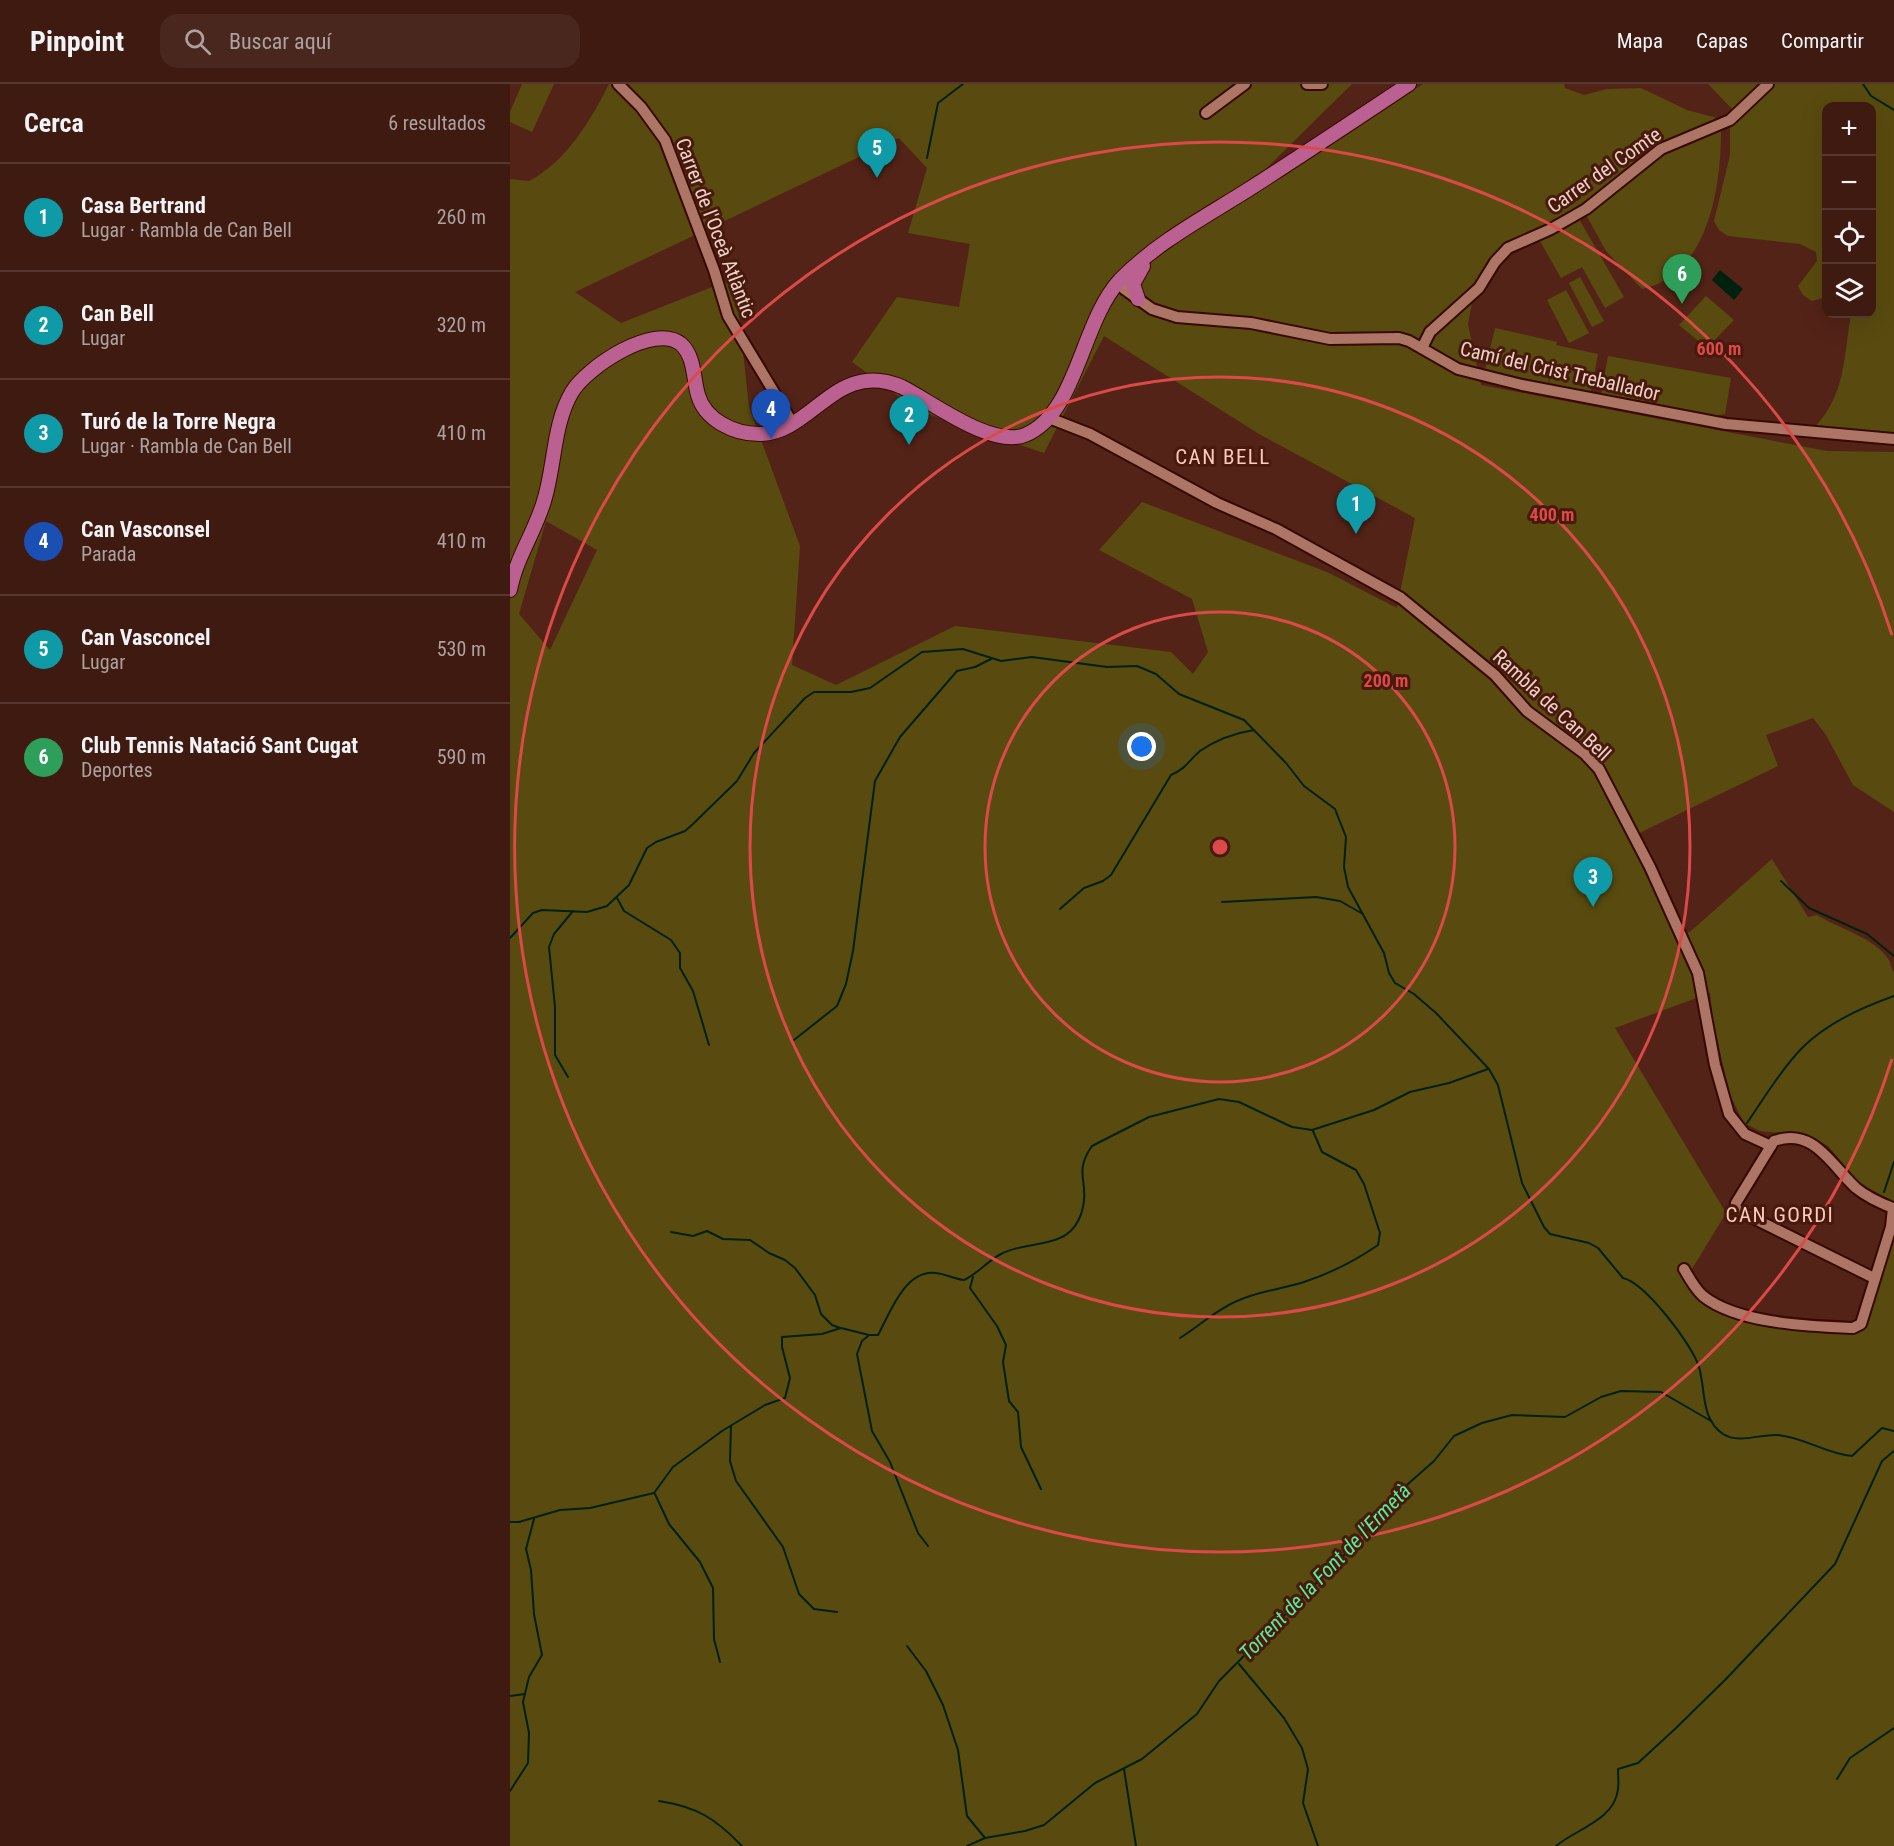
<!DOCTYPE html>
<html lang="es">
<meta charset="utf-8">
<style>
:root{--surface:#3e1a11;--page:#49271f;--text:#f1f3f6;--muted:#ada19f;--line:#573831;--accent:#0b8043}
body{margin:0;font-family:"Roboto Condensed",sans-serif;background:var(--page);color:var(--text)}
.controls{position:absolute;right:18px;top:18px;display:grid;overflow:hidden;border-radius:12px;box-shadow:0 6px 24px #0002}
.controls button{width:54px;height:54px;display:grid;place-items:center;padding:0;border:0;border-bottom:2px solid var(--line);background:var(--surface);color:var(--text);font:30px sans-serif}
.you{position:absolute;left:632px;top:663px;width:21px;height:21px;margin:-15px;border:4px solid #fff;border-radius:50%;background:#1a73e8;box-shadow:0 0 0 9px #1a73e833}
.badge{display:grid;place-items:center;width:39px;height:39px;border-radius:50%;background:var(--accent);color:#fff;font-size:20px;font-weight:700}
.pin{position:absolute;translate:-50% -50px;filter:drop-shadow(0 2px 3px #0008)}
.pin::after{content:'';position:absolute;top:32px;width:21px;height:18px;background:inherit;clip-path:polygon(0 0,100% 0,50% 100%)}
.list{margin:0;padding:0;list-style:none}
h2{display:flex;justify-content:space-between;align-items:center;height:78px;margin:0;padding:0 24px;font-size:26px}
h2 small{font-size:20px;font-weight:400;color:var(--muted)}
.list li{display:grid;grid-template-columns:39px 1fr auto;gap:18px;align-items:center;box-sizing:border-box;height:108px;padding:0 24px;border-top:2px solid var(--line)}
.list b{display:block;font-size:22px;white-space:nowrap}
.list p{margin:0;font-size:20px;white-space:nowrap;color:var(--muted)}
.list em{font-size:20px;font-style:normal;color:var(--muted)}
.icon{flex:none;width:33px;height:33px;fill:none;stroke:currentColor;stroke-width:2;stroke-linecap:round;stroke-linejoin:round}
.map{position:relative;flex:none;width:1384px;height:1762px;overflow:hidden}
header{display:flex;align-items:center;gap:36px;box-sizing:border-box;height:84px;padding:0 30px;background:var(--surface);border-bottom:2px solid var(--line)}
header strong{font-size:28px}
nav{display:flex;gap:33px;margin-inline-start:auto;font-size:21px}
.search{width:420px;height:54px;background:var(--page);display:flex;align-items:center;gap:15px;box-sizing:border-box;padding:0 21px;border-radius:18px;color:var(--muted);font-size:22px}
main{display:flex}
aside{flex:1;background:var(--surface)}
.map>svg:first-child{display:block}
.green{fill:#594b0f;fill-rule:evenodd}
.water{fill:#00210e}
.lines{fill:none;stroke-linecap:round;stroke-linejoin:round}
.stream{stroke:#00210e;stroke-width:2}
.minor-casing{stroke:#370901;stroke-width:14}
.major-casing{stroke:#370901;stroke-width:16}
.minor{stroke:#ad7566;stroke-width:10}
.major{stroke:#ba6191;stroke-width:14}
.ring{fill:none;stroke:#db4a48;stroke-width:3}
.labels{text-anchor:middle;stroke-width:6;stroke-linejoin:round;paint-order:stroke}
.street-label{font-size:20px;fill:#efd0c7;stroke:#48190d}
.neighbourhood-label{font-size:21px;letter-spacing:1.5px;fill:#fccabd;stroke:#48190d}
.water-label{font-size:21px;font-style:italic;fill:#58eb9a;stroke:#48190d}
.centre{fill:#db4a48;stroke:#48190d;stroke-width:3}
.ring-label{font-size:18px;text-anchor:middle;font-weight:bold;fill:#db4a48;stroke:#48190d;stroke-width:6;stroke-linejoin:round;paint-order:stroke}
</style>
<header>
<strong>Pinpoint</strong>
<div class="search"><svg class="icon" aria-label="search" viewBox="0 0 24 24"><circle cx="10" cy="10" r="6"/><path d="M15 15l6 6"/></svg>Buscar aquí</div>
<nav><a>Mapa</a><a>Capas</a><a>Compartir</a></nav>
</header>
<main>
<aside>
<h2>Cerca<small>6 resultados</small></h2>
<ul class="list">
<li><span class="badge" style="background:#0f9aa8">1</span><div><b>Casa Bertrand</b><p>Lugar · Rambla de Can Bell</p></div><em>260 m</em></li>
<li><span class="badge" style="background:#0f9aa8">2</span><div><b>Can Bell</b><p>Lugar</p></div><em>320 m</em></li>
<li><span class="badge" style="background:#0f9aa8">3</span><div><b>Turó de la Torre Negra</b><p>Lugar · Rambla de Can Bell</p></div><em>410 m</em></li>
<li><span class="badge" style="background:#1a4fb4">4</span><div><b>Can Vasconsel</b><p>Parada</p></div><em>410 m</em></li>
<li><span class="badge" style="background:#0f9aa8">5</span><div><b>Can Vasconcel</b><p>Lugar</p></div><em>530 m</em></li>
<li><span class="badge" style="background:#2e9e5b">6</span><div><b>Club Tennis Natació Sant Cugat</b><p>Deportes</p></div><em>590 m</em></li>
</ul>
</aside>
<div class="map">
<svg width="1384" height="1762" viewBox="0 0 1384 1762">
<rect width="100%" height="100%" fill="#532317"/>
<g class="green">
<polygon points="12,0 44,0 22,48 0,38 0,28"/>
<path d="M99 0H842L711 129 913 0H1054L1055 4 1074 11 1097 5 1131 4 1177 26 1207 34 1211 40C1212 98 1200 191 1132 205L1096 167 1074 127 1016 155 966 198 958 240 971 301 1317 367 1384 368V728L1343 701 1316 651 1303 634 1256 651 1268 682 1119 754 1166 855 1181 847 1262 775 1298 833 1307 831C1329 845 1364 853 1379 876 1381 880 1381 885 1384 888V1118L1349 1099 1318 1062 1300 1052 1250 1047 1234 1039 1220 1011 1203 937 1200 909 1105 944 1216 1129 1176 1195 1228 1233 1354 1242 1358 1236 1384 1144V1762H0V95L19 97C56 78 81 36 99 0ZM389 54 417 84 398 149 460 160 449 223 387 213 342 278 409 327 534 369 594 252 749 350 905 434 887 524 817 488 632 418 589 466 682 515 698 568 683 590 661 568 445 542 326 601 282 581 290 462 239 323 225 194 111 239 65 208ZM36 437 87 466 40 566 9 530Z"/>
<polygon points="1198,0 1250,0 1224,27"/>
<path d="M1258 0H1384V348H1300C1336 313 1333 277 1341 230H1362V22H1316V213L1302 217 1293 211 1288 202 1307 177 1306 168 1290 160 1218 152 1209 146 1204 137 1220 71V36Z"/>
<polygon points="1069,135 1114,213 1095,224 1072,183 1051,194 1030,157"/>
<polygon points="1070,193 1094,237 1082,243 1059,199"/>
<polygon points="1056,206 1079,249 1059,259 1037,216"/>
<polygon points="1196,212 1224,236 1197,264 1169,241"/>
<polygon points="985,244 1047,258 1046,261 1088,270 1081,307 1039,300 1041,289 1038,299 975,286"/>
<path d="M1098 272 1221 294 1215 330C1188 336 1120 317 1091 311Z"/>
</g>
<polygon class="water" points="1210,186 1233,205 1224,216 1202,196"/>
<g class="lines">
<g class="stream">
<polyline points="1353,0 1361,12 1384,26"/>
<polyline points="417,74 428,19 453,0"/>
<polyline points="1271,797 1299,824 1357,850 1384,872"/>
<polyline points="107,814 114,827 161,856 170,869 170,884 183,907 199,961"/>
<polyline points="712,818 806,813 830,817 853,830"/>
<path d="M550 825 574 804 593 797 601 791 661 691C677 684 678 677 690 667 706 656 725 649 744 646"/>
<path d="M0 854 23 829 32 826 77 828 97 822 119 801 137 764 146 758 175 747 183 740 227 697 244 669 295 614 304 608H341L360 604 412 568 453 565 491 577 522 573 597 583 627 582 646 590 669 610 734 636 776 679 794 702 825 725 836 753 834 783 838 803 874 869 879 889 885 899 904 910 926 929 979 985 988 1001 1012 1099 1034 1143 1040 1150 1079 1159 1088 1164 1113 1194C1135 1199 1182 1260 1189 1283 1196 1306 1190 1334 1213 1350 1228 1360 1251 1350 1267 1351 1294 1353 1316 1370 1342 1372L1372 1344 1384 1347"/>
<polyline points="284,956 327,922 336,900 343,867 365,697 390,653 447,587 465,583 481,575"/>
<polyline points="58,993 45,971 45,923 39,863 44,850 63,827"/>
<path d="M1237 1039C1254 1014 1271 986 1292 964 1317 939 1351 924 1384 912"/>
<polyline points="1374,1108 1384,1078"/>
<polyline points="161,1148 183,1152 197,1147 213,1155 240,1156 259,1169 275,1176 285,1184 305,1211 311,1230 322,1241 330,1244"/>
<polyline points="463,1193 460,1204 487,1242 496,1261 493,1278 499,1317 508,1328 511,1363 531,1405"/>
<polyline points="358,1252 352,1257 347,1270 362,1347 380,1378 408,1449 418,1462"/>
<path d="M670 1254C689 1242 706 1226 727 1217 749 1207 772 1205 794 1198 821 1189 845 1177 868 1161L870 1149 854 1100 846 1086 812 1068 803 1047"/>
<polyline points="221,1342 220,1377 226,1397 273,1463 289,1510 304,1525 327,1528"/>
<polyline points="145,1410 159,1440 190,1478 203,1504 204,1555 210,1578"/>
<path d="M0 1438H9L50 1426 80 1424 144 1409 163 1383 212 1347 255 1321 275 1314 280 1294 272 1263V1253L312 1250 331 1244 359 1251H368C380 1229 395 1185 426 1189 436 1190 444 1195 454 1196 469 1189 477 1177 491 1170 520 1154 563 1169 573 1123 579 1097 563 1089 582 1062L639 1033 709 1015 729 1018 782 1043 802 1046 864 1026 900 1008 939 999 978 985"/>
<polyline points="397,1562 416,1587 433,1621 448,1666 457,1732 475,1754"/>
<polyline points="729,1580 774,1634 792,1664 798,1685 793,1719 808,1762"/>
<polyline points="0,1612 15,1610"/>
<polyline points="614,1685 626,1762"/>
<polyline points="1327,1695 1340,1674 1384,1644"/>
<polyline points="0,1707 18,1679 19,1649 13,1618 19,1593 32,1571 24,1530 21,1486 16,1465 24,1435"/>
<path d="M149 1717C187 1723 205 1734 232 1762"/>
<polyline points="457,1762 475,1754 515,1747 534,1741 585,1699 632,1675 687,1630 709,1597 848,1457 890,1407 924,1377 944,1352 972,1339 1002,1331 1055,1333 1091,1313 1111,1307 1151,1308 1201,1337"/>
<path d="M1046 1762C1066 1745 1105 1736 1108 1705 1109 1698 1108 1692 1108 1685L1128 1679 1165 1645 1216 1595 1325 1480 1372 1377 1384 1367"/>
</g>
<defs>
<g id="minor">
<polyline points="108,0 131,23 155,56 204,186 218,232 282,338"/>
<polyline points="797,0 812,0"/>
<polyline points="696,29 735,0"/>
<polyline points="611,196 614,205 642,225 667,233 741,239 820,255 889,254 899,257 948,285 1012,301 1216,340 1384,355"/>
<polyline points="912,264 920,248 969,204 985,178 998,164 1041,145 1076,125 1151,65 1220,36 1258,0"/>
<polyline points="539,334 580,350 707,419 766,445 891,514 985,591 1017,627 1075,670 1089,685 1140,783 1188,889 1205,981 1219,1030 1235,1050 1261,1062"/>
<path d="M1174 1185C1179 1194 1185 1205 1193 1212 1228 1240 1300 1242 1343 1244L1351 1240 1381 1143 1383 1124C1370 1119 1357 1113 1346 1104 1321 1081 1304 1043 1264 1057L1226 1119 1225 1125 1364 1194"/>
</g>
<g id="major">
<polyline points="628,215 623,200 633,182"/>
<path d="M0 506C6 474 25 448 34 417 45 382 43 340 62 308 76 284 144 238 171 260 185 273 183 294 188 311 195 336 224 350 249 350 302 350 326 274 392 303 422 318 481 364 515 351 567 330 571 238 610 196 646 159 693 134 736 107 791 72 845 36 899 0"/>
</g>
</defs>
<use href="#minor" class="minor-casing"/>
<use href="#major" class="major-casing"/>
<use href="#minor" class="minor"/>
<use href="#major" class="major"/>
</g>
<g class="ring">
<circle cx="710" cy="763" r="235"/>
<circle cx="710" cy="763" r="470"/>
<path d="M1382 975A705 705 0 1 1 1382 551"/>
</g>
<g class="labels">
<g class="street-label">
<text transform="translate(1094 86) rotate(-35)" y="7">Carrer del Comte</text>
<text transform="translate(206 144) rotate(69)" y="7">Carrer de l'Oceà Atlàntic</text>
<text transform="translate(1050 287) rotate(13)" y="7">Camí del Crist Treballador</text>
<text transform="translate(1042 621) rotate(43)" y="7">Rambla de Can Bell</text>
</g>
<g class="neighbourhood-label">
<text x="713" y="380">CAN BELL</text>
<text x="1270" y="1138">CAN GORDI</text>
</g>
<g class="water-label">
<text transform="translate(815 1488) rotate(-46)" y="7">Torrent de la Font de l'Ermetà</text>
</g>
</g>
<circle cx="710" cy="763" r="9" class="centre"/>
<g class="ring-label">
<text x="1209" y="271">600 m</text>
<text x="1042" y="437">400 m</text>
<text x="876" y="603">200 m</text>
</g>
</svg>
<div class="controls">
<button>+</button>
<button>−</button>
<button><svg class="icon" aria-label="locate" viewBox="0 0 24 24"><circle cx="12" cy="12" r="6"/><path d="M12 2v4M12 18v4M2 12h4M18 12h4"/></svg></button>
<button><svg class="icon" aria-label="layers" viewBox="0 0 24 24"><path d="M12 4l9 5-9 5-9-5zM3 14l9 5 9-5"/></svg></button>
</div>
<div class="you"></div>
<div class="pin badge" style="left:846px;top:450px;background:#0f9aa8">1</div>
<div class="pin badge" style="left:399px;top:361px;background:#0f9aa8">2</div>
<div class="pin badge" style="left:1083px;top:823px;background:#0f9aa8">3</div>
<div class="pin badge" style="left:261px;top:355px;background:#1a4fb4">4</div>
<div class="pin badge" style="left:367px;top:94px;background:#0f9aa8">5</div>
<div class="pin badge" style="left:1172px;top:220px;background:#2e9e5b">6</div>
</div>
</main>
